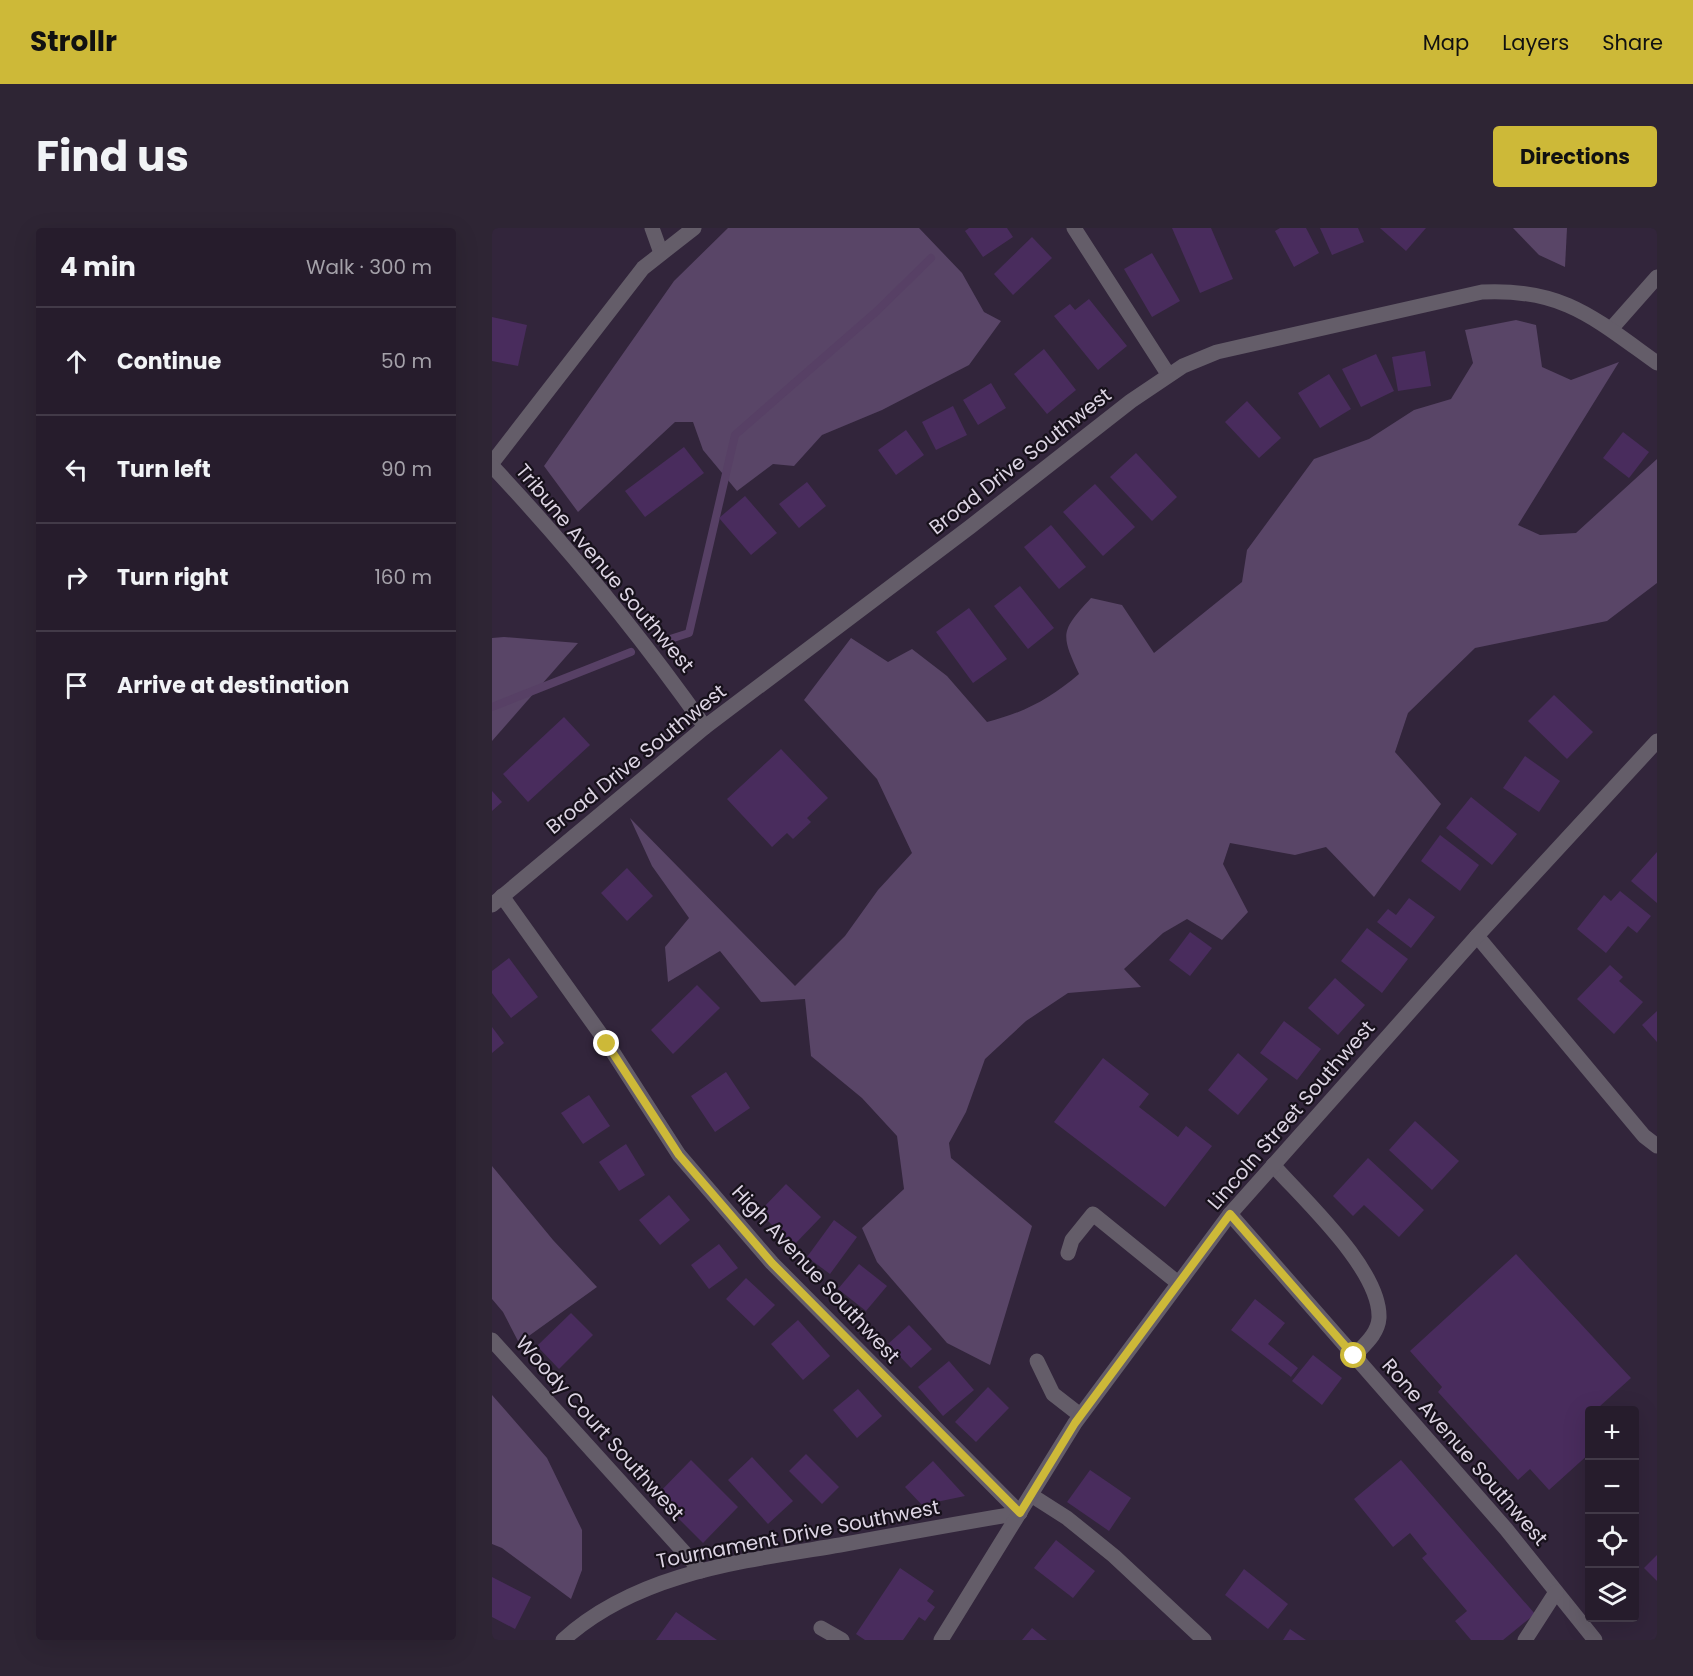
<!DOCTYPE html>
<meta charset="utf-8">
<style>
:root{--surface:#261c2c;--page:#2e2534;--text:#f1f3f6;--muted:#a4a1a9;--line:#423a48;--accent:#cdb938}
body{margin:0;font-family:Poppins,sans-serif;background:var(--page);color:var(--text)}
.controls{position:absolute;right:18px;bottom:18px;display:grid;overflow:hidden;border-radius:6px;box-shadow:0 6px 24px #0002}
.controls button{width:54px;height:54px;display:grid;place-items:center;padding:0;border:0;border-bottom:2px solid var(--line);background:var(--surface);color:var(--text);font:30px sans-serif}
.stop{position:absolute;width:18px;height:18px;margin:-14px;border:4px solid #cdb938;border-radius:50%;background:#fff}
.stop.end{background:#cdb938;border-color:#fff;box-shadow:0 2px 6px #0008}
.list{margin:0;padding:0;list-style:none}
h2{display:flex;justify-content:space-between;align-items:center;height:78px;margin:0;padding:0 24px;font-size:26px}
h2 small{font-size:20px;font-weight:400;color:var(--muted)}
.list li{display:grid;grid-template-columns:39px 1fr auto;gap:18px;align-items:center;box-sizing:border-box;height:108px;padding:0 24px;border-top:2px solid var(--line)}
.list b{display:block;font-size:22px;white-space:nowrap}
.list em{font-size:20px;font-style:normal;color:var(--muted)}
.icon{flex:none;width:33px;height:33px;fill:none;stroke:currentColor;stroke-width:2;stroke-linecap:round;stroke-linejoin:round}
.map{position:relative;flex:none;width:1165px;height:1412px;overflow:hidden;border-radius:6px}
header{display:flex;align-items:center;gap:36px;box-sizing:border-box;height:84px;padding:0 30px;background:var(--accent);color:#111}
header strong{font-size:28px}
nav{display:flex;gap:33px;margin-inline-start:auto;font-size:21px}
.intro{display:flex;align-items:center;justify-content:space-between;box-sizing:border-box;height:144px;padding:0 36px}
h1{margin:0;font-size:42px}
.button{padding:15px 27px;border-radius:6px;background:var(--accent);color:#111;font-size:21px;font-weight:700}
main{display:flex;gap:36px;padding:0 36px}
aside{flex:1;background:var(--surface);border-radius:6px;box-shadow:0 6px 24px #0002}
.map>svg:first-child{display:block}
.green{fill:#594567}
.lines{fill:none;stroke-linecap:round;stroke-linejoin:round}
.stream{stroke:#574065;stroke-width:8}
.building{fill:#492c5d}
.minor{stroke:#645d69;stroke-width:15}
.route{stroke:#cdb938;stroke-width:8}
.labels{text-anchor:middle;stroke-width:4.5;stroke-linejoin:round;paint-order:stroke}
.street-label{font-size:20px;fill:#dcd4e3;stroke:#17111b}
</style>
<header>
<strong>Strollr</strong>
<nav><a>Map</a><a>Layers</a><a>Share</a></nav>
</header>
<div class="intro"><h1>Find us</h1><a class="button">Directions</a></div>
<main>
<aside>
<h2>4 min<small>Walk · 300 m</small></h2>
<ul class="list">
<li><svg class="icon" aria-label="ahead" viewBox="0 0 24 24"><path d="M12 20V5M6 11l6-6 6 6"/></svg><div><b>Continue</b></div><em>50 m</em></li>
<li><svg class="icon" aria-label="left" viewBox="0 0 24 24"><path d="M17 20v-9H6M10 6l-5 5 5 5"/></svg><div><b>Turn left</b></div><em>90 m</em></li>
<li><svg class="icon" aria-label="right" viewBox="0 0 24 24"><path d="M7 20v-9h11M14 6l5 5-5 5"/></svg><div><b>Turn right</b></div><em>160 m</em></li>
<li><svg class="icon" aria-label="arrive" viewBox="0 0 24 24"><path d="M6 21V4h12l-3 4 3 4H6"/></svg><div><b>Arrive at destination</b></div></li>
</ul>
</aside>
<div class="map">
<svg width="1165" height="1412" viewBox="0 0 1165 1412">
<rect width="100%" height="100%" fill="#32253b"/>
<g class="green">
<polygon points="236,0 427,0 470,45 492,84 509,93 477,137 390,182 330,207 302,238 281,236 245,263 211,222 201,194 183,194 86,284 52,238 182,53"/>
<polygon points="1021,0 1075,0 1073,39 1047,27"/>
<path d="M1024 92 1044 97 1050 139 1079 152 1127 134 1026 297 1048 307 1084 305 1165 231V355L1115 393 983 420 916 485 903 524 949 576 882 669 834 619 803 627 738 615 731 636 756 684 730 712 695 691 671 705 632 741 649 759 576 765 534 793 493 831 474 884 457 915 459 930 540 998 498 1137 455 1115 385 1034 370 1000 412 961 405 908 370 870 319 828 313 771 269 774 228 723 176 754 173 719 197 690 160 638 138 590 303 758 353 708 386 662 420 625 385 551 312 472 359 410 396 434 420 421 455 448 495 494C531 485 558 471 587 446 568 405 569 403 599 370L630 377 662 425 750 354 755 322 822 231 877 211 922 182 959 171 981 135 973 102Z"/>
<polygon points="12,409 86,415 0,513 0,410"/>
<polygon points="0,938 61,1012 105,1059 27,1115 11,1084 0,1071"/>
<polygon points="0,1167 55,1230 90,1302 90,1342 79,1371 10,1320 0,1316"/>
</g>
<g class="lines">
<g class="stream">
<polyline points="175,412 197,405 243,207 385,83 439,30"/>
<polyline points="0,479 139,424"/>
</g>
</g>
<g class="building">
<polygon points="477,0 515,0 521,9 491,29 473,3"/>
<polygon points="680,0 719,0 741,51 708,65"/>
<polygon points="788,0 814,0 827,25 802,39 783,3"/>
<polygon points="828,0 866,0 872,14 840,27"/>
<polygon points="888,0 934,0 914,23"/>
<polygon points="540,9 560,30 521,67 502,46"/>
<polygon points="660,25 688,73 660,89 632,41"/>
<polygon points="597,71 635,118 606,142 562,88 578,76 583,82"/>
<polygon points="0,89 35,97 26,138 0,133"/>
<polygon points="552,121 584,162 555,186 522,146"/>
<polygon points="933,123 939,158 906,163 900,129"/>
<polygon points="884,126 902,163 869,179 850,141"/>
<polygon points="837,146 859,181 828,200 806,165"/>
<polygon points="499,155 514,180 486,197 471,172"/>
<polygon points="755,173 789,210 767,230 733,194"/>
<polygon points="461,178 475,207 444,222 430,194"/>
<polygon points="414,202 432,227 404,247 386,222"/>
<polygon points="1131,204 1157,224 1137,250 1111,230"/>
<polygon points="192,219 212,245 153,289 133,263"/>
<polygon points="644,225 685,269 660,293 618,249"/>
<polygon points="315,254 334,278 307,300 287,276"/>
<polygon points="603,256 643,299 611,328 571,284"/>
<polygon points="253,268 285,305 259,327 227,290"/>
<polygon points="559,297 594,339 567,361 532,319"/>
<polygon points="528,358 562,400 536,421 502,378"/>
<polygon points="477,380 515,431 481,455 444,404"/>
<polygon points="1062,467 1101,504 1075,531 1036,493"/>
<polygon points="72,489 98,517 36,574 11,546"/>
<polygon points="289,521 336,570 315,590 319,594 301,611 295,605 280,619 235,571"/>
<polygon points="1033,528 1068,553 1047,584 1011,560"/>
<polygon points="0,563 10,574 0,583"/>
<polygon points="979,569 1025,606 1000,637 954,600"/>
<polygon points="948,607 987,637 968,663 929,633"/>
<polygon points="1165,624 1165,675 1139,653"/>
<polygon points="135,640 161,668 135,693 109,665"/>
<polygon points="1128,663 1159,688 1145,705 1136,698 1114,725 1085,701 1112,667 1119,673"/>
<polygon points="917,670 943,689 919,720 885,694 896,681 904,687"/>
<polygon points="875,700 916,731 890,765 849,733"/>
<polygon points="698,704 720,720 698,748 677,732"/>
<polygon points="17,730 46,769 19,790 0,765 0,743"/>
<polygon points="1118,737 1131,749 1127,753 1151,774 1122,806 1085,771"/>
<polygon points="843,750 873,777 846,807 816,780"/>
<polygon points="205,757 228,780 181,826 159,802"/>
<polygon points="1165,783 1165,814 1150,797"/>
<polygon points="792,793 829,821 805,852 768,825"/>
<polygon points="0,799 12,815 0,825"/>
<polygon points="746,825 776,851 746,887 716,862"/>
<polygon points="611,830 657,866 647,879 686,909 694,898 720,918 673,979 562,894"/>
<polygon points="234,844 258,880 223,904 199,868"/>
<polygon points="97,867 118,898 91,916 69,885"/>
<polygon points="923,893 967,933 940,962 897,922"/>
<polygon points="134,916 153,947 127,963 107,934"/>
<polygon points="876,930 932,982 907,1009 872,977 861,988 841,968"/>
<polygon points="294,956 329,989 301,1018 267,984"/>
<polygon points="177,967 198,992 168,1017 147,992"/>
<polygon points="342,992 365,1009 338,1046 315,1029"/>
<polygon points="227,1016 246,1040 217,1061 199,1037"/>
<polygon points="1024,1026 1139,1150 1107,1179 1111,1182 1098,1182 1098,1225 1057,1262 1038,1241 1026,1252 946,1164 950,1159 918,1123"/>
<polygon points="367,1036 395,1058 374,1083 346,1061"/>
<polygon points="254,1050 283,1077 262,1098 234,1071"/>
<polygon points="763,1071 793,1095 776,1116 806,1140 799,1149 739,1102"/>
<polygon points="79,1085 101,1107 67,1141 45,1118"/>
<polygon points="306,1092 338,1128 311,1152 279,1116"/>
<polygon points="417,1097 440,1121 419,1140 396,1116"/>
<polygon points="821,1127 850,1150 830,1177 800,1153"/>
<polygon points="457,1133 482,1162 451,1188 426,1159"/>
<polygon points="496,1159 517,1180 484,1214 463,1194"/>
<polygon points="366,1161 390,1188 365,1210 341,1182"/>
<polygon points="314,1226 347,1259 330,1276 297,1243"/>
<polygon points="260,1229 301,1273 276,1296 236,1252"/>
<polygon points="199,1232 246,1279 211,1315 164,1268"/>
<polygon points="909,1232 1043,1386 1011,1412 979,1412 963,1393 975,1383 930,1330 935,1326 918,1305 901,1319 862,1271"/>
<polygon points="441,1233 473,1268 430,1277 413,1259"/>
<polygon points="598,1242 639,1270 617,1303 575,1274"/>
<polygon points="564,1312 603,1343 581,1370 542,1340"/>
<polygon points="1165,1327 1165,1353 1152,1340"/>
<polygon points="408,1340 442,1363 435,1373 443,1379 433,1393 427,1389 411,1412 373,1412 364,1406"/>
<polygon points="752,1341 796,1376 776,1401 733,1367"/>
<polygon points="0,1349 39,1369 23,1401 0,1389"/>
<polygon points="184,1384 225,1412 164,1412"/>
<polygon points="540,1400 555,1412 530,1412"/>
<polygon points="798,1401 814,1412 791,1412"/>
</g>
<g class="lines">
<g class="minor">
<polyline points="160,0 169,25"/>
<polyline points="582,0 676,146"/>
<polyline points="1119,101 1165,49"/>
<polyline points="0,235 151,40 202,0"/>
<path d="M0 238C77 320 148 407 213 499"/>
<polyline points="10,668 115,815 187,927 280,1035 528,1285"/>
<path d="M0 677 213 499 478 299 639 173 691 138 725 124 990 64C1071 60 1102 90 1165 135"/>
<polyline points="985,708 1152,908 1165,918"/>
<path d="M781 937C812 972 889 1042 887 1090 886 1106 872 1117 862 1128"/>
<polyline points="738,986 1014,1301 1103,1412"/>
<polyline points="576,1025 580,1012 601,986 686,1055"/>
<polyline points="0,1112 209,1343"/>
<polyline points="545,1133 561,1166 588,1187"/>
<polyline points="539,1267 575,1290 622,1328 712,1412"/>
<polyline points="329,1400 350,1412"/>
<path d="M71 1412C146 1344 252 1333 348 1317 408 1306 468 1295 528 1285"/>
<polyline points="449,1412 583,1195 738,986 985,708 1165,513"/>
<polyline points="1033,1412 1064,1364"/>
</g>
</g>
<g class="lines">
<polyline class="route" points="115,816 187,927 280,1035 528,1285 583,1195 738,986 862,1128"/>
</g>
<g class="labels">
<g class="street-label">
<text transform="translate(528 233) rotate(-38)" y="7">Broad Drive Southwest</text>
<text transform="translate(113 340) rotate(50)" y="7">Tribune Avenue Southwest</text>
<text transform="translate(144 531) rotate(-39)" y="7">Broad Drive Southwest</text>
<text transform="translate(799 887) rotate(-49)" y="7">Lincoln Street Southwest</text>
<text transform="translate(324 1046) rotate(47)" y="7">High Avenue Southwest</text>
<text transform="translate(108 1200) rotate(48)" y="7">Woody Court Southwest</text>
<text transform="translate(973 1224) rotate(49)" y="7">Rone Avenue Southwest</text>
<text transform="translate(306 1306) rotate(-11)" y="7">Tournament Drive Southwest</text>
</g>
</g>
</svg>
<div class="controls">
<button>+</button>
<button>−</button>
<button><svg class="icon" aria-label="locate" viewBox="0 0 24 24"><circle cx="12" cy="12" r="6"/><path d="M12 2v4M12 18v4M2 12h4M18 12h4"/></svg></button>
<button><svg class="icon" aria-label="layers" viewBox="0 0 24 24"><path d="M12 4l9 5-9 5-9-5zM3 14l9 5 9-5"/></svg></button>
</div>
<div class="stop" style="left:862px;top:1128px"></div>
<div class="stop end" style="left:115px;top:816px"></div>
</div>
</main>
